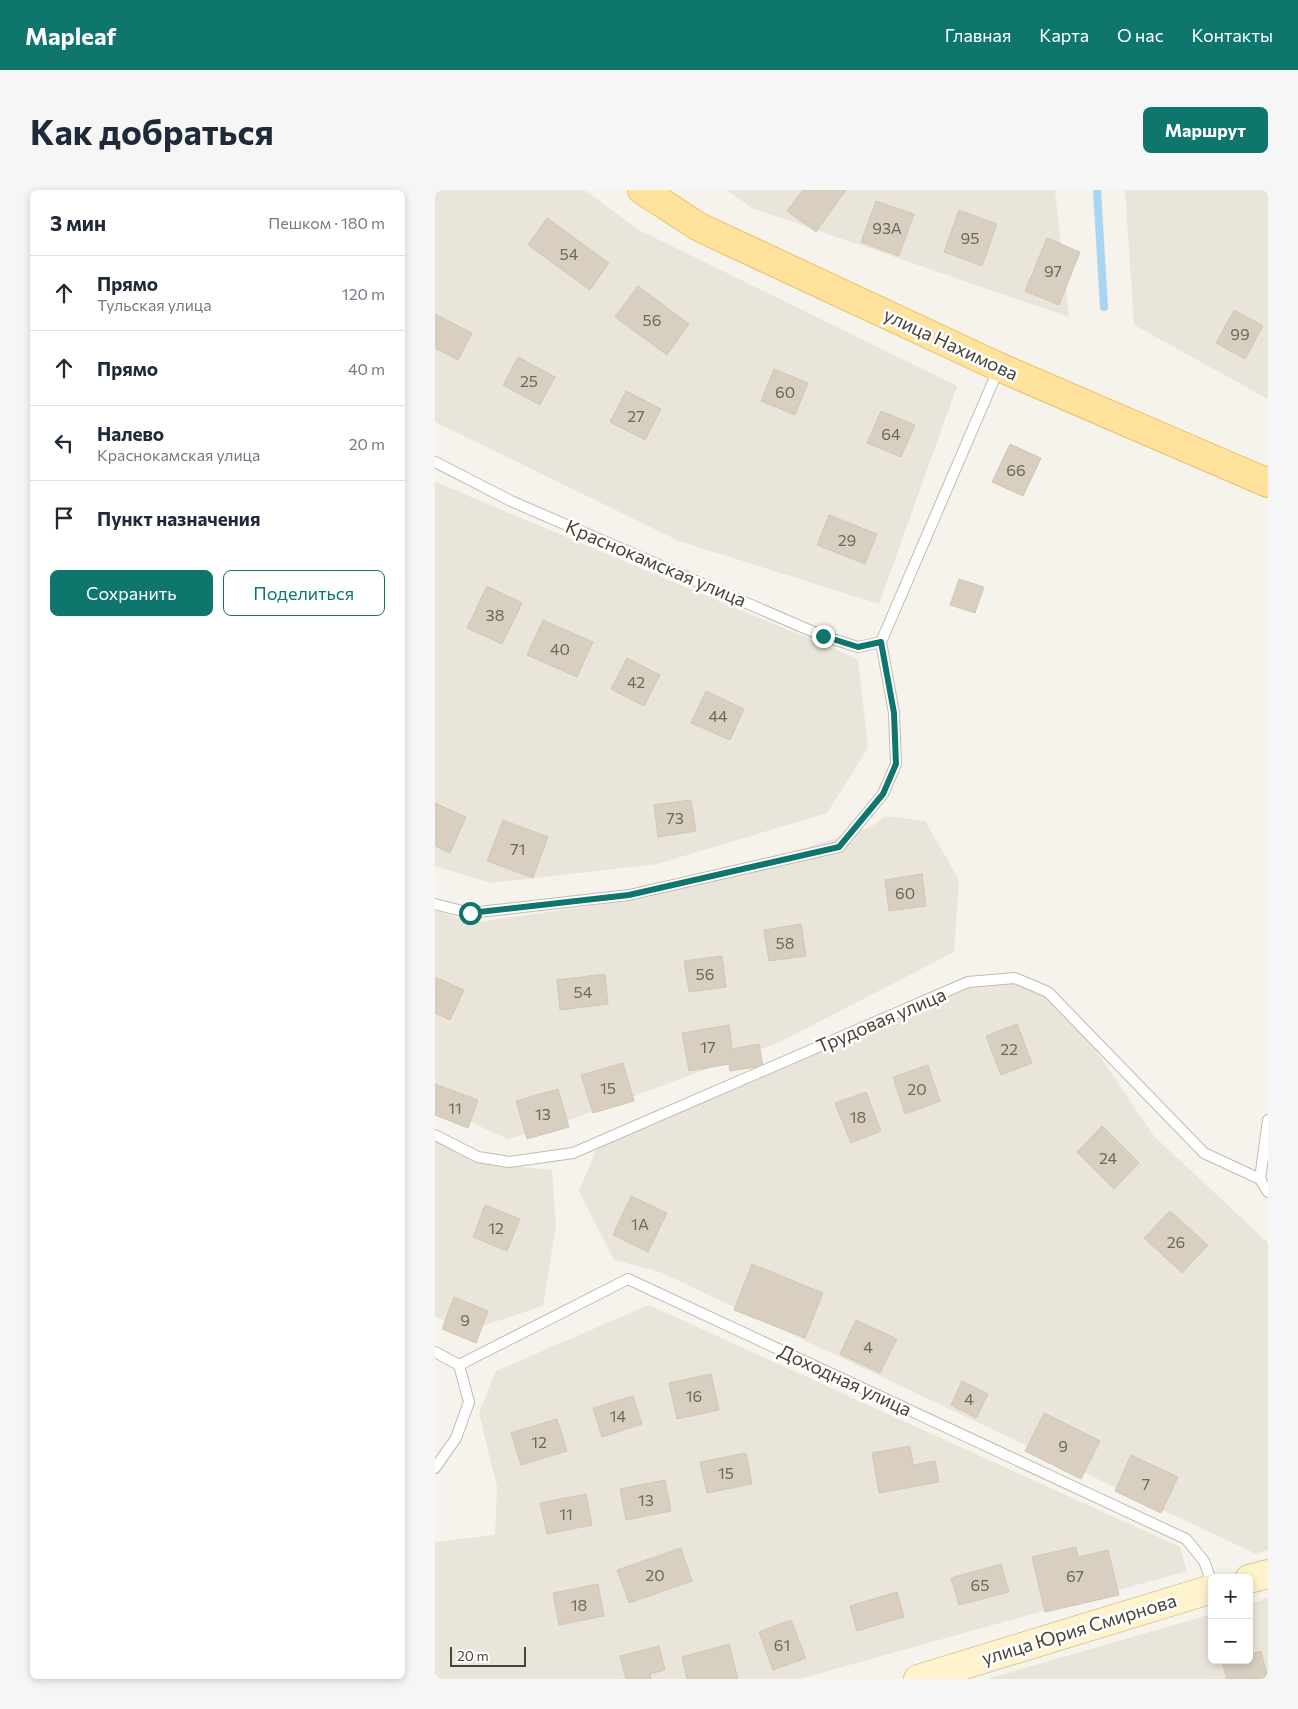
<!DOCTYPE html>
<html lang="ru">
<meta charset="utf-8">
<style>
:root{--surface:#fff;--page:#f6f6f7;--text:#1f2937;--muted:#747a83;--line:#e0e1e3;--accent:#0f766e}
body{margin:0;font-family:Commissioner,sans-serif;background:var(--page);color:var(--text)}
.controls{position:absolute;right:15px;bottom:15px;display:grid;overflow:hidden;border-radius:8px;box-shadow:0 2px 8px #0003}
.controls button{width:45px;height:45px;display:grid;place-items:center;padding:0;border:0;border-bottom:1px solid var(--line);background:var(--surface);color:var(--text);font:25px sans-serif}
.scale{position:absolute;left:15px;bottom:12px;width:76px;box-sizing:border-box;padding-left:5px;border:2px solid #4b4439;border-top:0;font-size:14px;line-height:18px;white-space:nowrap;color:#4b4439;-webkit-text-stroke:4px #fff;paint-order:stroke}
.stop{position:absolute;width:15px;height:15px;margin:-11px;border:4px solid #0f766e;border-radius:50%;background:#fff}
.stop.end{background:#0f766e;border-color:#fff;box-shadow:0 1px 5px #0008}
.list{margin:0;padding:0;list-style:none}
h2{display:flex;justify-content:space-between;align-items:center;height:65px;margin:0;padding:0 20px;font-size:21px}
h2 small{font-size:16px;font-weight:400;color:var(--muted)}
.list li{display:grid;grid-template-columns:32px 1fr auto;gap:15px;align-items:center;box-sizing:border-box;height:75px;padding:0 20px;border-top:1px solid var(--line)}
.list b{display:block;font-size:19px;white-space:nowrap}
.list p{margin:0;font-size:16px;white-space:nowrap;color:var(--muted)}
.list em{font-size:16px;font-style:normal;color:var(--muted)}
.actions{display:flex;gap:10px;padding:15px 20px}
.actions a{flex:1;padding:11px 0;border:1px solid var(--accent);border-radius:8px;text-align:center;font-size:18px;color:var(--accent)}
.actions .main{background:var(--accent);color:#fff}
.icon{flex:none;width:28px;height:28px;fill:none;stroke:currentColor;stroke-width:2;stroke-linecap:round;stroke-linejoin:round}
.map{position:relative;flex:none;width:833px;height:1489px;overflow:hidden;border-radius:8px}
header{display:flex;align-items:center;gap:30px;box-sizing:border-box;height:70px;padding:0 25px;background:var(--accent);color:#fff}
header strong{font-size:24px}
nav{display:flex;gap:28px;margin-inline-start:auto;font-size:18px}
.intro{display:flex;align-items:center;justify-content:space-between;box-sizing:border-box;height:120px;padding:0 30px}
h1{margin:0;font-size:35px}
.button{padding:12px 22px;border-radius:8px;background:var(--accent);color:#fff;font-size:18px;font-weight:700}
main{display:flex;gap:30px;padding:0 30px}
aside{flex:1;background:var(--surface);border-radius:8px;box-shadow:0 2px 8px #0003}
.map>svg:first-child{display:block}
.residential{fill:#eae5da}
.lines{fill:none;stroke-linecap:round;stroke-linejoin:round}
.stream{stroke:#a9d4f2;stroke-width:8}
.building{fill:#d8cfc1;stroke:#d3c7b4}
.lane-casing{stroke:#c2bbae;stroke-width:12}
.secondary-casing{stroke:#d6c79b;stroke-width:30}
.primary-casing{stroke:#e6c16a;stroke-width:30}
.lane{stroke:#fff;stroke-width:10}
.secondary{stroke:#fff3cd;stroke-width:28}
.primary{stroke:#ffe39c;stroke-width:28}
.route{stroke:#0f766e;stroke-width:6}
.labels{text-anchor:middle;stroke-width:5;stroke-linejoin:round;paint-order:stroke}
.number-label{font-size:16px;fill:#6e675b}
.street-label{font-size:19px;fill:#4b4439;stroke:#fff}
</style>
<header>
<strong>Mapleaf</strong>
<nav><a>Главная</a><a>Карта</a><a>О нас</a><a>Контакты</a></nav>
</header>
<div class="intro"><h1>Как добраться</h1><a class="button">Маршрут</a></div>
<main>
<aside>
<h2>3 мин<small>Пешком · 180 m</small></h2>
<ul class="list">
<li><svg class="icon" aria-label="ahead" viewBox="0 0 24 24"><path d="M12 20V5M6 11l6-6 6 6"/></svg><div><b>Прямо</b><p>Тульская улица</p></div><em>120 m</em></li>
<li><svg class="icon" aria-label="ahead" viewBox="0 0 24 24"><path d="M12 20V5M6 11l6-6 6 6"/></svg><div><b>Прямо</b></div><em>40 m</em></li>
<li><svg class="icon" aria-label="left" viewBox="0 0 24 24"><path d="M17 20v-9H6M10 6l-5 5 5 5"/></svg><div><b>Налево</b><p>Краснокамская улица</p></div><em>20 m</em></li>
<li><svg class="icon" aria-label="arrive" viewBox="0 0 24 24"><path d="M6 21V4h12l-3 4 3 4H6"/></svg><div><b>Пункт назначения</b></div></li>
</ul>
<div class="actions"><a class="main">Сохранить</a><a>Поделиться</a></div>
</aside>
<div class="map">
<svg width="833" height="1489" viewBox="0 0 833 1489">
<rect width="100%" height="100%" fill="#f6f3ec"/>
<g class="residential">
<polygon points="0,0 149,0 204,40 522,196 444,414 244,351 0,232"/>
<polygon points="291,0 620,0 634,127 317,18"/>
<polygon points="690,0 833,0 833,209 699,135"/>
<polygon points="0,292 423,469 433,558 392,623 222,674 56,693 0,676"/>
<polygon points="450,626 490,631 524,690 519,762 345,852 126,933 73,949 0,916 0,720 36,733 211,708 436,637"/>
<polygon points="542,788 591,788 622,803 719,946 833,1053 833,1360 821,1364 225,1082 179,1070 144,1001 162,958"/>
<polygon points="0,948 74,976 117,980 121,1035 108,1116 32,1141 0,1126"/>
<polygon points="214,1115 745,1357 752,1381 364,1489 0,1489 0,1352 60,1345 62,1297 44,1223 61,1181"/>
<polygon points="833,1408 833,1489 552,1489 777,1424 777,1470 814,1470 814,1414"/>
</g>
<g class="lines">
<polyline class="stream" points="662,0 669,117"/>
</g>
<g class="building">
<polygon points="368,0 411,0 381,42 352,21"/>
<polygon points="441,11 479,24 464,66 426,52"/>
<polygon points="524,20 562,34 547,76 509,62"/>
<polygon points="112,28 174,73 155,100 93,55"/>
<polygon points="612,48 645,62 624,115 590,101"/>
<polygon points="203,96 254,134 232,165 180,127"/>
<polygon points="799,120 828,136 810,169 781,153"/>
<polygon points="0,124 37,143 23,170 0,158"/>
<polygon points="83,167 120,187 105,215 68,195"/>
<polygon points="339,179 373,193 360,225 326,211"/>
<polygon points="191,201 226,219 210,250 175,232"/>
<polygon points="446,221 480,235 466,267 432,253"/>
<polygon points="575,254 606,268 588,306 557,292"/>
<polygon points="394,325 442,344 430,374 382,355"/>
<polygon points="524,389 549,397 540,423 515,415"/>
<polygon points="52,396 87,413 67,454 32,438"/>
<polygon points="108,430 158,452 142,487 92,465"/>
<polygon points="192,468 225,485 209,516 176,499"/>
<polygon points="271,501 309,519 295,550 256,533"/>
<polygon points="256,610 261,641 223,647 219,615"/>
<polygon points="0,613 31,627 15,663 0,656"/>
<polygon points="68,630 113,647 98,688 52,671"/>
<polygon points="487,684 491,716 454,721 450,690"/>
<polygon points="366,734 371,766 334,771 329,740"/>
<polygon points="287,766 291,797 254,802 249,771"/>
<polygon points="170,784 173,814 125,820 122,790"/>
<polygon points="0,787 29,800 15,830 0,823"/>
<polygon points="582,834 597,873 566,885 551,846"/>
<polygon points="294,835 297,859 324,854 328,876 295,881 294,874 254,881 247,843"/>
<polygon points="188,873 199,911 158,923 146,885"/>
<polygon points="493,875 505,911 470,924 458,887"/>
<polygon points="0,894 43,910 33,938 0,925"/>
<polygon points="123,899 134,937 92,949 81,911"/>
<polygon points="431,902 446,941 416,953 400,913"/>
<polygon points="667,936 704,973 679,999 642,962"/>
<polygon points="196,1006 232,1023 213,1062 178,1045"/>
<polygon points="50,1015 85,1029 72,1061 38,1047"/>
<polygon points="735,1021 773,1055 747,1083 709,1048"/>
<polygon points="317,1074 388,1103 370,1148 299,1120"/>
<polygon points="19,1107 53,1121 41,1153 7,1139"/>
<polygon points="421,1130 462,1149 445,1183 405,1164"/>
<polygon points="276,1184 284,1220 242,1229 234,1193"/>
<polygon points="527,1191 553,1204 541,1228 516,1215"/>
<polygon points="198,1206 207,1234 167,1247 158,1218"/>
<polygon points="609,1223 665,1251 646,1289 590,1261"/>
<polygon points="122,1229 132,1261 86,1275 76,1243"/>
<polygon points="475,1256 478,1275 500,1271 504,1292 444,1303 437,1263"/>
<polygon points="311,1263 317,1294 272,1303 265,1272"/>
<polygon points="696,1265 743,1287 726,1323 680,1301"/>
<polygon points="230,1290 236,1321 191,1330 185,1299"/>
<polygon points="151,1304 157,1335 112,1344 105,1313"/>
<polygon points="641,1357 643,1367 673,1360 684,1405 610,1422 597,1367"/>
<polygon points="246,1358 257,1391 194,1413 182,1380"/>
<polygon points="566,1374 574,1402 524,1415 516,1388"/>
<polygon points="163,1394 169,1426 124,1435 118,1403"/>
<polygon points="462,1402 469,1427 422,1441 415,1416"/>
<polygon points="356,1430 371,1468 338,1480 324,1442"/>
<polygon points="294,1454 303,1489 252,1489 247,1467"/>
<polygon points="224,1456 230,1480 215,1484 216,1489 191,1489 185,1466"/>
<polygon points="826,1461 833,1489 792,1489 787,1472 814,1470 814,1465"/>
</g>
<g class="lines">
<defs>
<g id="lane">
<polyline points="0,272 76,311 388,446 423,457 446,452"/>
<polyline points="0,714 35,723 194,705 404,657 448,604 461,574 459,523 446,452 564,178"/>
<polyline points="0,945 43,967 74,972 138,963 533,792 580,788 613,802 769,963 825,989 833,1002"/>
<polyline points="825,989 833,930"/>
<polyline points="0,1162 24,1175"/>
<polyline points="24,1175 193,1089 751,1349 769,1371 777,1393"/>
<polyline points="0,1278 21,1248 34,1212 24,1175"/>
</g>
<g id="secondary">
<polyline points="814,1389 833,1384"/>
<polyline points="483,1489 777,1399"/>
</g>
<polyline id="primary" points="207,0 264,37 564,177 833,293"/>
</defs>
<use href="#lane" class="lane-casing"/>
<use href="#secondary" class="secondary-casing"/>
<use href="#primary" class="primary-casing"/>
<use href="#lane" class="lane"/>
<use href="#secondary" class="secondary"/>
<use href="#primary" class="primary"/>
</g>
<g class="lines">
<polyline class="route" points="35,723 194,705 404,657 448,604 461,574 459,523 446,452 423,457 388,446"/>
</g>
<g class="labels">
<g class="number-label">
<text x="452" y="44">93А</text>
<text x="535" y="54">95</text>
<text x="134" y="70">54</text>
<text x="618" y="87">97</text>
<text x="217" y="136">56</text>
<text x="805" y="150">99</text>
<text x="94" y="197">25</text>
<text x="350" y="208">60</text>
<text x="201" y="232">27</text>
<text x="456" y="250">64</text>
<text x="581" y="286">66</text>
<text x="412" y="356">29</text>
<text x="60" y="431">38</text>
<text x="125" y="465">40</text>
<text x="201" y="498">42</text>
<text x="283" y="532">44</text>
<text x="240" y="634">73</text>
<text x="83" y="665">71</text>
<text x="470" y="709">60</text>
<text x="350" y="759">58</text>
<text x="270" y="790">56</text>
<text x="148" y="808">54</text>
<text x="273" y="863">17</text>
<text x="574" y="865">22</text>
<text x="173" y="904">15</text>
<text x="482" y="905">20</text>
<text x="20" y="924">11</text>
<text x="108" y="930">13</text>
<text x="423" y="933">18</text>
<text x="673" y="974">24</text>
<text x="205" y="1040">1А</text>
<text x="61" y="1044">12</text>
<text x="741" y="1058">26</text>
<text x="30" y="1136">9</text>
<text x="433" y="1163">4</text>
<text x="259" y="1212">16</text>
<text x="534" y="1215">4</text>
<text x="183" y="1232">14</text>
<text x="104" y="1258">12</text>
<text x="628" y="1262">9</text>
<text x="291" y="1289">15</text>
<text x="711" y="1300">7</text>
<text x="211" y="1316">13</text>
<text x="131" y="1330">11</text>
<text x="220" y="1391">20</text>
<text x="640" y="1392">67</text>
<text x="545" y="1401">65</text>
<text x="144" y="1421">18</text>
<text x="347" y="1461">61</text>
</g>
<g class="street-label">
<text transform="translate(516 154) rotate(25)" y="7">улица Нахимова</text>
<text transform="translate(221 373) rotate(23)" y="7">Краснокамская улица</text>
<text transform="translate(446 830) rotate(-23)" y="7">Трудовая улица</text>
<text transform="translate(410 1190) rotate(25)" y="7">Доходная улица</text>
<text transform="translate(644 1439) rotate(-17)" y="7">улица Юрия Смирнова</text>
</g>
</g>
</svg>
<div class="controls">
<button>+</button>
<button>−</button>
</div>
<div class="scale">20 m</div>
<div class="stop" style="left:35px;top:723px"></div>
<div class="stop end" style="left:388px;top:446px"></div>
</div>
</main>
